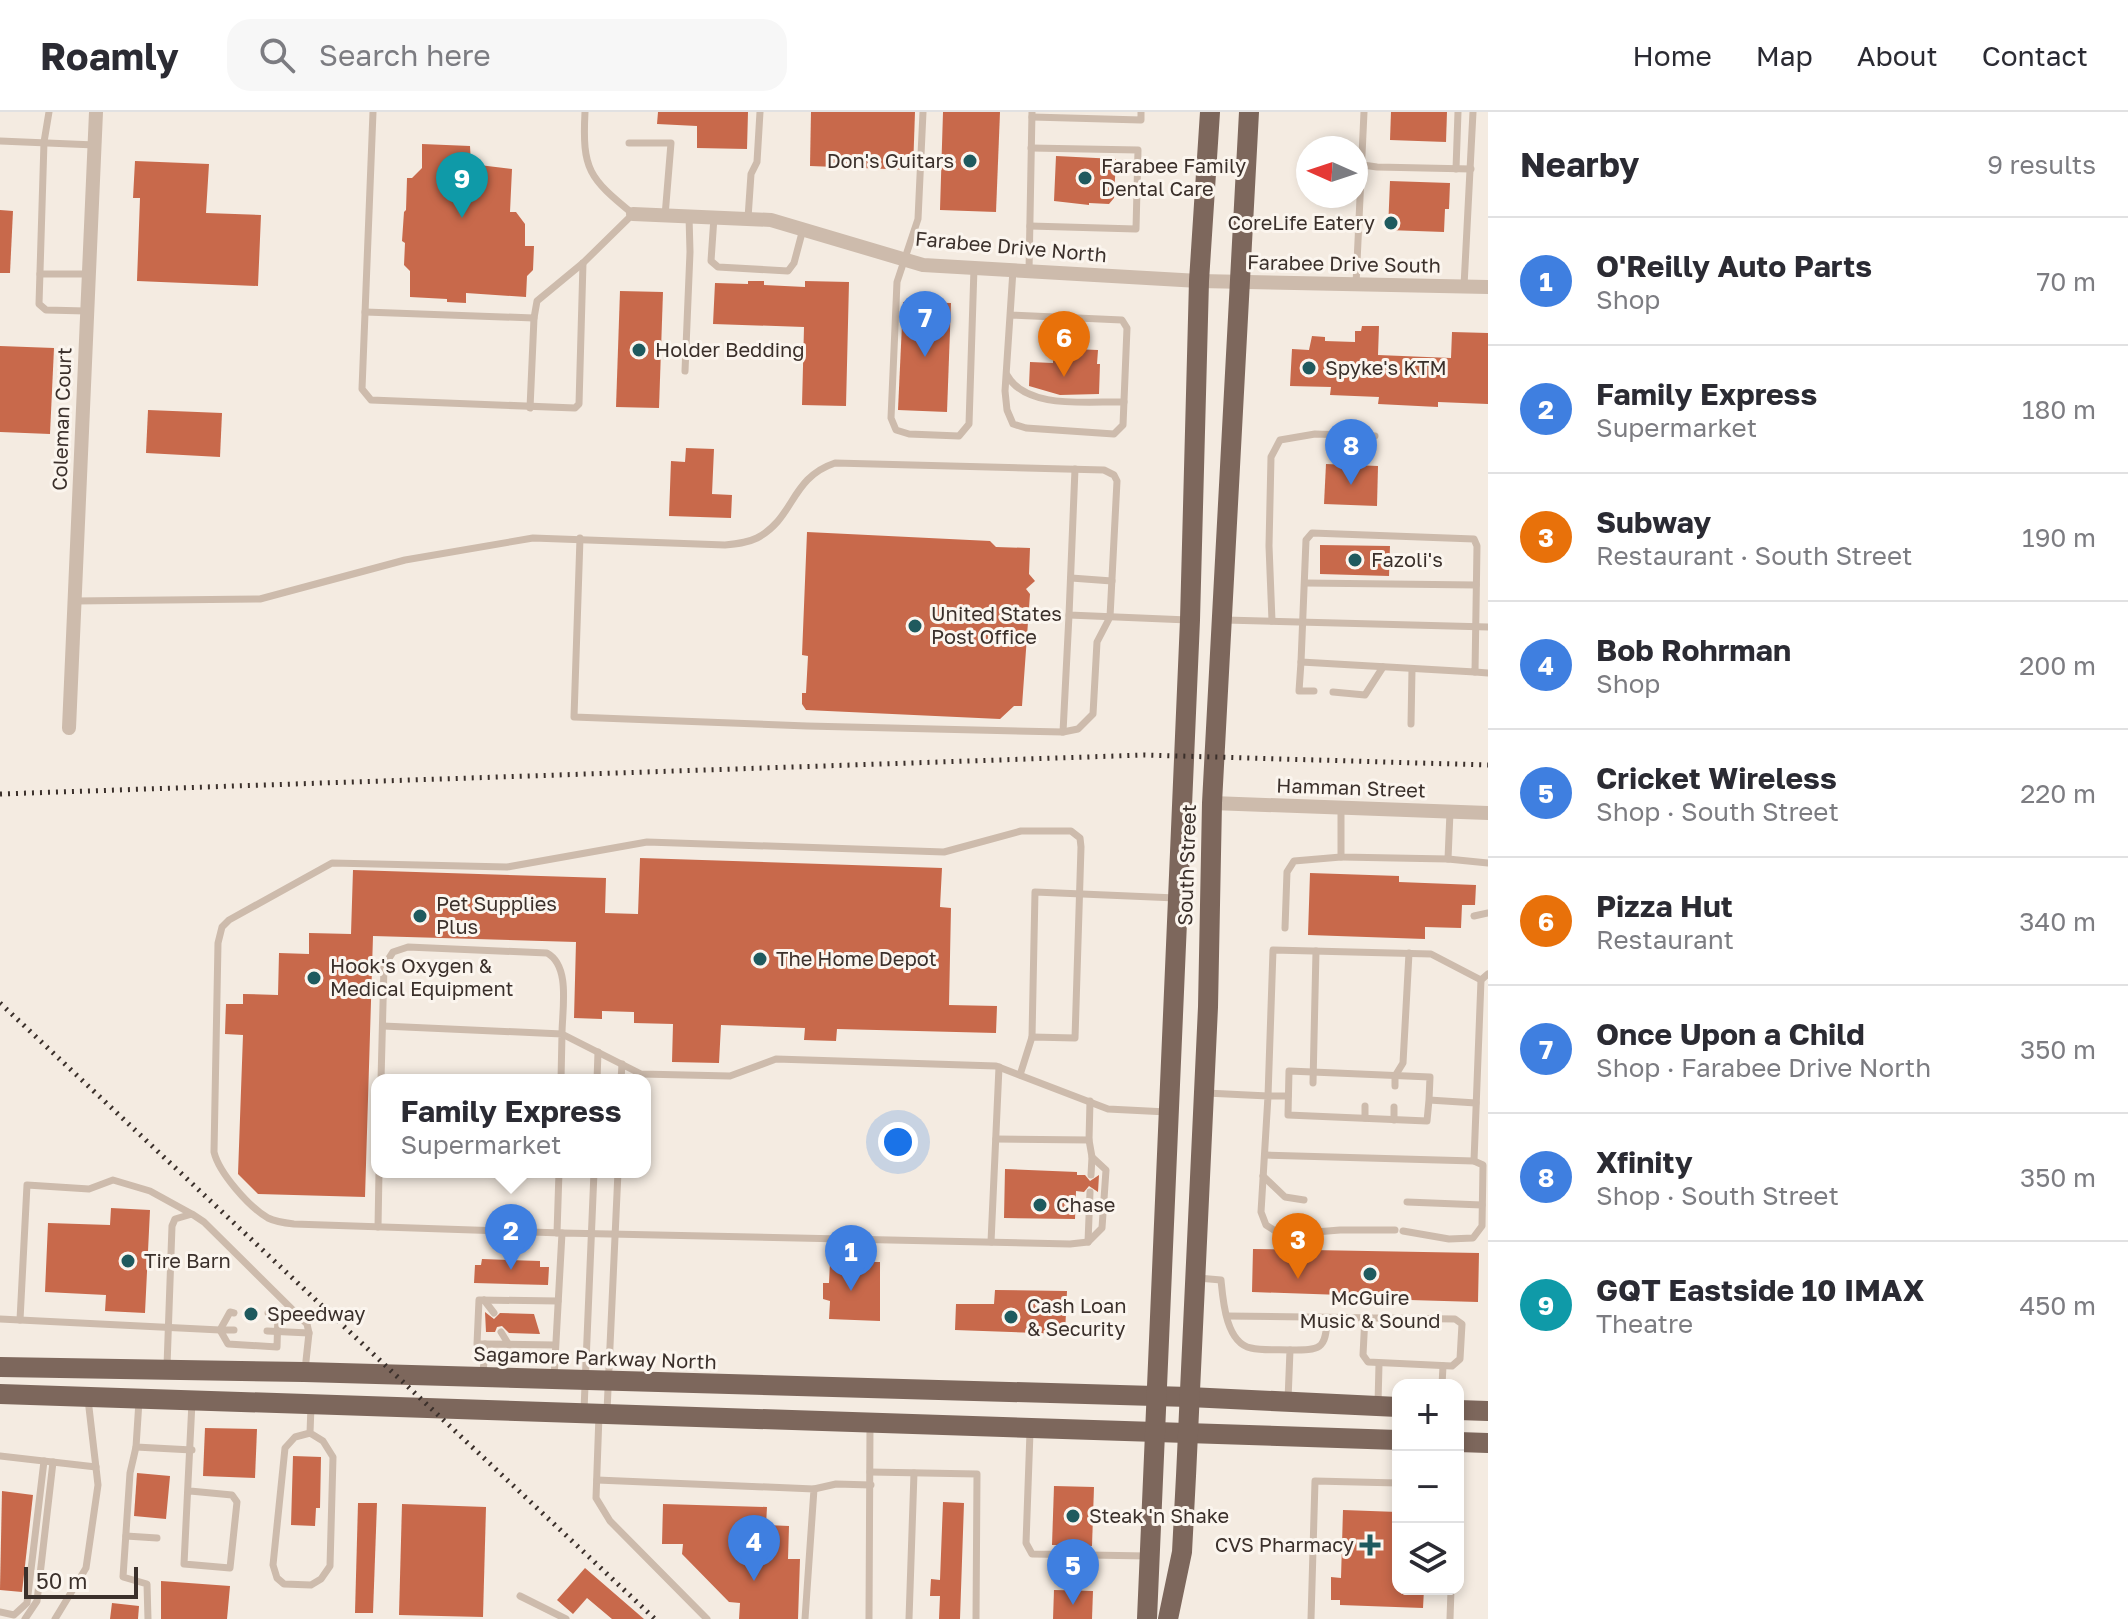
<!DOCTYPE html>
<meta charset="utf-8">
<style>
:root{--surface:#fff;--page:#f7f7f7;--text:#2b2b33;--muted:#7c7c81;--line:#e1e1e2;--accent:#2563eb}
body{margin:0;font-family:"Golos Text",sans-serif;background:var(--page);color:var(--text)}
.controls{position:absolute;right:24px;bottom:24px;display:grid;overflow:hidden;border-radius:16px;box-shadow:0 4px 12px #0003}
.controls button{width:72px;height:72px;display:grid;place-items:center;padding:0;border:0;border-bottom:2px solid var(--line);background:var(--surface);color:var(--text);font:40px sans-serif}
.compass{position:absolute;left:1296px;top:24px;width:72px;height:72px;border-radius:50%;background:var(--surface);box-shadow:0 4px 12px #0003;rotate:273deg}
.scale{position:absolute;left:24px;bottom:20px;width:114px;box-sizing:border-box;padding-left:8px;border:4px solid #3b302b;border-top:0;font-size:22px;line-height:28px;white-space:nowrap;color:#3b302b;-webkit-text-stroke:6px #fbf5ee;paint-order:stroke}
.you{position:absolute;left:898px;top:1030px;width:28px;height:28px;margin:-20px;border:6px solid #fff;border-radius:50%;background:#1a73e8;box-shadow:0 0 0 12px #1a73e833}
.badge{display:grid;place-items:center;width:52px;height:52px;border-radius:50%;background:var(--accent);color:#fff;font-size:26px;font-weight:700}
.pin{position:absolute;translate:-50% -66px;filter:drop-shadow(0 2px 4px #0008)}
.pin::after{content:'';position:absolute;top:42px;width:28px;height:24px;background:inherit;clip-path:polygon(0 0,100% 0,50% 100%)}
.popup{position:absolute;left:371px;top:962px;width:280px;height:104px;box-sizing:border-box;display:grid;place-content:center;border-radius:16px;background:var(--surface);filter:drop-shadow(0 2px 6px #0005);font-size:26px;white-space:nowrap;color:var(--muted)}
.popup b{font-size:30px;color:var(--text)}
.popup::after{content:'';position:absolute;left:50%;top:100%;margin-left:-16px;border:16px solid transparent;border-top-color:var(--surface)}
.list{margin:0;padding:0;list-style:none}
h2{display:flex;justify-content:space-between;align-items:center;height:104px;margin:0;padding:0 32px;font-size:34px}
h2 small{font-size:26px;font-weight:400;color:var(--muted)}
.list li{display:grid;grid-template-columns:52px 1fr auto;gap:24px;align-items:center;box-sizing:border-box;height:128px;padding:0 32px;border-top:2px solid var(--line)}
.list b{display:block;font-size:30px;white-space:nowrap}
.list p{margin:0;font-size:26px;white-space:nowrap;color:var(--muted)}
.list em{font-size:26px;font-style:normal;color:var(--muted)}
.icon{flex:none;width:44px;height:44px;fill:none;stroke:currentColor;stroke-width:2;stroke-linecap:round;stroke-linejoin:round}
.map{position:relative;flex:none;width:1488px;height:1507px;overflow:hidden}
header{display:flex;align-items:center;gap:48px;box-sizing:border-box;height:112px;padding:0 40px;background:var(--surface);border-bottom:2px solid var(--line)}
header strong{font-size:38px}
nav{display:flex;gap:44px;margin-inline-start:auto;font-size:28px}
.search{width:560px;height:72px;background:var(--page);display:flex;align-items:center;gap:20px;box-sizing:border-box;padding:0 28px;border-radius:24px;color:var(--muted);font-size:30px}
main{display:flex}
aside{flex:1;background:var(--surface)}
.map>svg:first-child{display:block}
.building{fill:#c8694b}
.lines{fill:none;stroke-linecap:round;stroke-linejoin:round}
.lane{stroke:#cdbbac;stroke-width:7}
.street{stroke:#cdbbac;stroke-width:14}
.primary{stroke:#7d675c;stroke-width:20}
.rail{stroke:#3b302b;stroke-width:5;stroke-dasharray:2 6;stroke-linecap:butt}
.poi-dot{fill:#1f5a5e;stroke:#fbf5ee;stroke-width:3}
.labels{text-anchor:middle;stroke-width:6;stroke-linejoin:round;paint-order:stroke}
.poi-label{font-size:20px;fill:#3b302b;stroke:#fbf5ee;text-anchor:start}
.street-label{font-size:20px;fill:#3b302b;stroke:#fbf5ee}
</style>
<header>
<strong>Roamly</strong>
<div class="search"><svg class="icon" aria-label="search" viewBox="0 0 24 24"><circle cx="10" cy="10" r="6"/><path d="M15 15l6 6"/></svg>Search here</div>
<nav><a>Home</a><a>Map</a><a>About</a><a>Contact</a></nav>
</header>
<main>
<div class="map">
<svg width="1488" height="1507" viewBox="0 0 1488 1507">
<rect width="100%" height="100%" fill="#f4ebe1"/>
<g class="building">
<polygon points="658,0 748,0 747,37 697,36 697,14 657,12"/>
<polygon points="811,0 915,0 913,58 810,54"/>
<polygon points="943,0 1000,0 996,100 940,98"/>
<polygon points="1391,0 1447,0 1446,30 1390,28"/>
<polygon points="422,32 470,34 471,52 512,57 510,100 516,100 525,112 525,134 534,134 533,158 527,164 526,185 466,181 466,191 447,190 447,187 410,185 410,159 404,153 405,131 402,129 404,100 406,98 407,66 412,66 422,56"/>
<polygon points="1056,44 1116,47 1114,86 1109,92 1089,91 1089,93 1054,89"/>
<polygon points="135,49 209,52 206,101 261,103 258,174 137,169 140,86 133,86"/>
<polygon points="1390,69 1450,71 1449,97 1445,97 1444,120 1388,118"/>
<polygon points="0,98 13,99 10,161 0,161"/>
<polygon points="748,169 764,169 764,173 805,175 805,169 849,170 846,294 802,293 804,215 713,212 715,171 748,172"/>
<polygon points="620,179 663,180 659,296 616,295"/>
<polygon points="903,190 951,191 947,300 898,298"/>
<polygon points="1362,214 1379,214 1378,243 1451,246 1452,220 1488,221 1488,292 1438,290 1438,295 1378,292 1379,285 1330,283 1331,275 1290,274 1292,237 1309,238 1312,224 1325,225 1325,229 1355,230 1355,219 1361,219"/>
<polygon points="0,234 54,236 50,322 0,320"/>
<polygon points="1073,237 1098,238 1097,252 1100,252 1099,282 1060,283 1029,274 1030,250 1053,251 1053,243 1062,243 1062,239 1073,240"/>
<polygon points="148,298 222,301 220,345 146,341"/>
<polygon points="686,336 714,337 712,382 732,383 731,406 669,404 671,349 685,350"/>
<polygon points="1326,352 1378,354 1377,394 1324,392"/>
<polygon points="807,420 990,429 996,435 1030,436 1029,462 1035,469 1026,477 1030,482 1022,594 1014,594 1000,607 806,598 802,592 802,581 806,581 808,544 802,543"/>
<polygon points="1320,433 1390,434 1389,464 1320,462"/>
<polygon points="640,746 942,756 940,795 951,796 949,893 997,894 996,921 837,917 836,929 804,928 805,916 721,913 719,951 672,950 673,912 634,911 634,900 602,899 602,907 574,906 576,830 373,824 365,1085 258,1082 238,1062 243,923 225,922 226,892 243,892 243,882 278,883 279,841 309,842 309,821 351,822 353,758 606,766 605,801 638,802"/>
<polygon points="1310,761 1399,764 1399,770 1476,773 1475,793 1462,793 1461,816 1425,815 1425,827 1308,823"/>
<polygon points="1005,1057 1077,1060 1077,1063 1085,1063 1090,1069 1099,1063 1098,1080 1089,1074 1084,1080 1076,1079 1075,1107 1004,1106"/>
<polygon points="111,1096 150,1098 145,1201 105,1199 106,1183 45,1180 48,1111 110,1113"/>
<polygon points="1253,1137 1479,1141 1478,1190 1342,1186 1342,1183 1252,1180"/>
<polygon points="482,1147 540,1149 540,1155 549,1155 548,1173 474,1171 475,1153 481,1153"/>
<polygon points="830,1150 880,1150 880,1209 829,1207 830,1189 823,1187 823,1171 829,1171"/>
<polygon points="995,1178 1067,1179 1065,1222 955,1218 956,1192 994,1192"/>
<polygon points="485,1200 494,1207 500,1201 534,1202 540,1222 509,1221 502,1214 497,1215 495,1220 486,1220"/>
<polygon points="205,1316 257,1317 255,1366 203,1364"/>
<polygon points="293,1344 321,1345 320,1396 316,1396 315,1414 291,1413"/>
<polygon points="137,1361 170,1364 166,1407 134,1404"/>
<polygon points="1054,1374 1094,1375 1092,1434 1052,1433"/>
<polygon points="2,1379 33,1383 22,1480 0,1478"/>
<polygon points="943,1390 964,1391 960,1507 939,1507 940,1484 930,1484 931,1467 940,1468"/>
<polygon points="358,1391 377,1391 373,1501 355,1501"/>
<polygon points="402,1392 486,1395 483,1505 399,1503"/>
<polygon points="663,1392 767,1395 766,1413 789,1414 788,1447 800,1447 798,1507 739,1507 740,1491 729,1490 682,1442 683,1432 662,1432"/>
<polygon points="1343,1398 1398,1400 1398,1477 1424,1477 1423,1496 1340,1493 1340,1488 1331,1488 1331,1465 1341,1466"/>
<polygon points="585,1456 644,1507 612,1507 587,1486 573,1502 557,1488"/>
<polygon points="161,1469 230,1474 227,1507 161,1507"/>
<polygon points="1054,1478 1093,1479 1092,1507 1053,1507"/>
<polygon points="112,1491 139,1494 138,1507 110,1507"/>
</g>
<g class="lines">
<g class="lane">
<polyline points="49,0 44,30 39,192 46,198 86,199"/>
<polyline points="373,0 362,277 371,288 575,296 579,292 583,151"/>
<polyline points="923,0 918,107 897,170 891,306 896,318 909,322 959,324 969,312 974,156"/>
<polyline points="1032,5 1141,8 1141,0"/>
<polyline points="0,29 95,33"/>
<polyline points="629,31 671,31 665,104"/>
<polyline points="1356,52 1377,55 1471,57"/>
<polyline points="1456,57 1458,0"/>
<polyline points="714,105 711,149 718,155 788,159 794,151 803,117"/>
<polyline points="748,106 751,62 757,50 760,0"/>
<polyline points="1030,114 1136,117 1138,38 1031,36"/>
<polyline points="1029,159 1032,0"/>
<polyline points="40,162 88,162"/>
<polyline points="1356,172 1364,0"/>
<polyline points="1464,174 1473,0"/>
<path d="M365 200 534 206 537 189 583 151 633 102C589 66 582 58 585 0"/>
<polyline points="1011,203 1122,208 1127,216 1123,313 1114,322 1026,316 1013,312 1007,298 1005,279 1013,158"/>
<polyline points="685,259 690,140 689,104"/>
<path d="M1007 263C1026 298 1089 289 1124 290"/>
<polyline points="530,296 534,206"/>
<polyline points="1075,357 1069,503 1188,508"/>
<polygon points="1312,421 1474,427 1477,434 1475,560 1301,550 1306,428"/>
<polyline points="580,426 574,605 807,614 1063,620 1069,503"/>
<polyline points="1071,466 1112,469"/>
<polyline points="1305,471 1476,473"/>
<path d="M75 489 260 487 405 448 533 426 725 433C736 432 747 431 757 426 795 406 790 366 835 351L1104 358 1114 363 1117 369 1110 505 1097 530 1093 602 1078 617 1063 620"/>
<polyline points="1225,508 1488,515"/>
<polyline points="1272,509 1269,434 1271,345 1280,328 1315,322 1375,324"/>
<polyline points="1301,550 1299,579 1314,579"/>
<polyline points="1475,560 1488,561"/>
<polyline points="1333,580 1365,583 1383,555"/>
<polyline points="1411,612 1412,557"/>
<polyline points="1341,696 1341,745 1448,747 1450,700"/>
<polyline points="1448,747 1488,751"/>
<polyline points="1474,804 1488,801"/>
<polyline points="1285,816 1287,760 1294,749 1341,745"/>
<polyline points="383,914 562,922 561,968"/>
<polyline points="1032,925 1035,780 1176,786"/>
<path d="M381 968 384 854 393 840 408 835 547 841C571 854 562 898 562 922L641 962 730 964 776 947 996 954 1108 997 1167 1000"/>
<polyline points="597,968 598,940"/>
<polyline points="621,968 622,952"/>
<polyline points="1313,971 1316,839"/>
<polyline points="1395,974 1395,964 1403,951 1409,841"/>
<polyline points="1206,981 1268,984 1261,1100 1266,1113 1277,1120 1291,1122 1340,1118 1395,1118"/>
<polyline points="1288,984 1268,984 1273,838 1431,842 1481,868"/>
<polyline points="1429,988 1427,1009 1288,1003 1289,959 1430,965 1429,988 1476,991"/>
<polyline points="1365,1006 1365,994"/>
<polyline points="1394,1008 1394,995"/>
<polyline points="996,1027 1089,1028"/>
<polyline points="1265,1043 1474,1049 1483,1053 1482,1114 1473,1126 1449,1127 1403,1119"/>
<polyline points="1474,1049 1481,868 1488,862"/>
<polyline points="1091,1063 1092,1045"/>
<polyline points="1263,1064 1285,1085 1304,1088"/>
<polyline points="1407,1090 1482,1093"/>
<polyline points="378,1115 379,1060"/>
<polyline points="557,1121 559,1060"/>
<path d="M562 1121 294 1112C285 1111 276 1110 268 1106 249 1095 219 1061 214 1040L218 831 222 815 229 808 332 751 507 755 647 730 944 740 1021 719H1071L1080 726 1081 735 1075 926 1032 925 1020 963"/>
<polyline points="991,1130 999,955"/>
<polyline points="1088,1130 1090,1080"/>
<path d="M1198 1166 1221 1168C1223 1189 1226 1231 1251 1236 1263 1239 1278 1237 1290 1238L1288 1288"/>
<polyline points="484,1188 494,1201"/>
<polyline points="1227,1204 1455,1207 1462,1212 1460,1247 1452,1254 1368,1250 1363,1243 1365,1204"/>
<polyline points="0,1207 220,1218 230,1200 234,1201"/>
<polyline points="20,1208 27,1073 89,1077 113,1068 150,1079 190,1101"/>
<polyline points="234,1218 220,1218 228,1232 277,1235 278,1201 268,1201"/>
<polyline points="267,1219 309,1221"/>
<polyline points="501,1220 509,1233"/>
<polyline points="485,1232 477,1232 479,1188 558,1189"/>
<path d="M1290 1238C1320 1238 1326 1238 1327 1207"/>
<polyline points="167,1254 172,1114 175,1107 192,1102 204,1110 307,1212 309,1221 305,1258"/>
<polyline points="483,1263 485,1232 555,1233"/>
<polyline points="554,1266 562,1121 1070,1132 1088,1130 1102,1116 1106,1058 1092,1045 1089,1028 1090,989"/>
<polyline points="1442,1273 1443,1254"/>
<polyline points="139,1289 136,1335 192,1338"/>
<polyline points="1378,1292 1379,1252"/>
<polyline points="584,1298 594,1060"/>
<polyline points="607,1299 618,1060"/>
<polyline points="599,1303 596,1386 610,1409 707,1507"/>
<polyline points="1030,1320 1026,1431 1032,1442 1147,1444"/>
<polyline points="310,1321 323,1329 333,1345 330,1454 321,1467 311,1473 284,1472 277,1466 273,1453 285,1336 295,1325 310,1321 311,1294"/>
<polyline points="136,1335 130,1361 123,1465 147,1472 148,1507"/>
<polyline points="0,1344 96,1355"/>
<polyline points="870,1360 977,1362 976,1507"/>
<polyline points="597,1368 814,1377 805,1507"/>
<polyline points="814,1377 836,1372 871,1373"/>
<polyline points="190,1379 232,1383 237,1390 230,1456 184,1452 192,1290"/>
<polyline points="126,1424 157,1426"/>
<polyline points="520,1484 566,1507"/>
<polyline points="0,1500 14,1503 27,1491 44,1349"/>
<polyline points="25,1507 37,1489 53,1350"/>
<polyline points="55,1507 86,1456 98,1373 88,1287"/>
<polyline points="869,1507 870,1313"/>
<polyline points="909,1507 914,1361"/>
<polyline points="1311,1507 1315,1369 1398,1371"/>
<polyline points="1450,1507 1451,1477"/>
</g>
<g class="street">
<polyline points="633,102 771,108 923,153 1199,169 1488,175"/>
<polyline points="69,616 96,0"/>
<polyline points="1212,691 1488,701"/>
</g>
<g class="primary">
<polyline points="0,1255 304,1260 1189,1285 1398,1295"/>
<polyline points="0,1282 1398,1328"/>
<polyline points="1458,1298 1488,1299"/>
<polyline points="1458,1330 1488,1331"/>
<polyline points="1147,1507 1190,508 1199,169 1210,0"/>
<polyline points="1168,1507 1182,1440 1186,1364 1208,895 1212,691 1249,0"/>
</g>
<g class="rail">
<polyline points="0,682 1145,643 1488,653"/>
<polyline points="0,891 655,1507"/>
</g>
</g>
<g class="poi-dot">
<circle cx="970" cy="49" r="8"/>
<circle cx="1085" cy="66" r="8"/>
<circle cx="1391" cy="111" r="8"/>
<circle cx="639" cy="238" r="8"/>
<circle cx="1309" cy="256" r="8"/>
<circle cx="1355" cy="448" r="8"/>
<circle cx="915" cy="514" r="8"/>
<circle cx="420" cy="804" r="8"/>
<circle cx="760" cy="847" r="8"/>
<circle cx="314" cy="866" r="8"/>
<circle cx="1040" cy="1093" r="8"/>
<circle cx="128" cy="1149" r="8"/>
<circle cx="1370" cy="1162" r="8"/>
<circle cx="251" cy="1202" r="8"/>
<circle cx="1011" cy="1205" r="8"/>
<circle cx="1073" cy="1404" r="8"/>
<path d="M1366 1421h8v8h8v8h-8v8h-8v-8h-8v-8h8z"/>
</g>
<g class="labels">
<g class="poi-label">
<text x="954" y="56" text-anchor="end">Don's Guitars</text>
<text x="1101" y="61">Farabee Family<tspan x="1101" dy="23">Dental Care</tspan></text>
<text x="1375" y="118" text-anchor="end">CoreLife Eatery</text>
<text x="655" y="245">Holder Bedding</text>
<text x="1325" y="263">Spyke's KTM</text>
<text x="1371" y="455">Fazoli's</text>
<text x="931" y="509">United States<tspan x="931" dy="23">Post Office</tspan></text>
<text x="436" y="799">Pet Supplies<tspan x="436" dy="23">Plus</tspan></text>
<text x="776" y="854">The Home Depot</text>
<text x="330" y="861">Hook's Oxygen &amp;<tspan x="330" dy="23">Medical Equipment</tspan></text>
<text x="1056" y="1100">Chase</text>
<text x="144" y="1156">Tire Barn</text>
<text x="1370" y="1193" text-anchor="middle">McGuire<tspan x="1370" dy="23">Music &amp; Sound</tspan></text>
<text x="1027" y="1201">Cash Loan<tspan x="1027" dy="23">&amp; Security</tspan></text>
<text x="267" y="1209">Speedway</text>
<text x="1089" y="1411">Steak 'n Shake</text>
<text x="1354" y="1440" text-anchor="end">CVS Pharmacy</text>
</g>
<g class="street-label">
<text transform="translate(1011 135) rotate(5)" y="7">Farabee Drive North</text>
<text transform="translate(1344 152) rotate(1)" y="7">Farabee Drive South</text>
<text transform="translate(62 307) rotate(-88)" y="7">Coleman Court</text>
<text transform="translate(1351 676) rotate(2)" y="7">Hamman Street</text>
<text transform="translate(1187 753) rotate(-88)" y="7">South Street</text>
<text transform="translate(595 1246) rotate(2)" y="7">Sagamore Parkway North</text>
</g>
</g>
</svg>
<div class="controls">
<button>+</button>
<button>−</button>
<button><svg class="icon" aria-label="layers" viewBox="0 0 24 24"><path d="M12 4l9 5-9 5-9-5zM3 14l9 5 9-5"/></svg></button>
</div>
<svg class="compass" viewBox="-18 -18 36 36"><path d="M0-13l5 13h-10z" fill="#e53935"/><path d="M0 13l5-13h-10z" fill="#7c7c81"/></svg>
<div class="scale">50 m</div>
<div class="you"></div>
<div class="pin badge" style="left:851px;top:1179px;background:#3f7fe0">1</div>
<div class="pin badge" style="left:511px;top:1158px;background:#3f7fe0">2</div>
<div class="popup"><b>Family Express</b>Supermarket</div>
<div class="pin badge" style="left:1298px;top:1167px;background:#e8710a">3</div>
<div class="pin badge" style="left:754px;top:1469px;background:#3f7fe0">4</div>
<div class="pin badge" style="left:1073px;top:1493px;background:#3f7fe0">5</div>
<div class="pin badge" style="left:1064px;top:265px;background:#e8710a">6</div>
<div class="pin badge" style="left:925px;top:245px;background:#3f7fe0">7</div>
<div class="pin badge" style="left:1351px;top:373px;background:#3f7fe0">8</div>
<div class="pin badge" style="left:462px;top:106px;background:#0f9aa8">9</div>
</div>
<aside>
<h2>Nearby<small>9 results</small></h2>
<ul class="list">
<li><span class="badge" style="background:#3f7fe0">1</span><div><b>O'Reilly Auto Parts</b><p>Shop</p></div><em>70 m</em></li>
<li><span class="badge" style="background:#3f7fe0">2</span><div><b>Family Express</b><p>Supermarket</p></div><em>180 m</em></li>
<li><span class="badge" style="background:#e8710a">3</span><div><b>Subway</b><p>Restaurant · South Street</p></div><em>190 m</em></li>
<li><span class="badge" style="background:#3f7fe0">4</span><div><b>Bob Rohrman</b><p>Shop</p></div><em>200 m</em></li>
<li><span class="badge" style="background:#3f7fe0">5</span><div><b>Cricket Wireless</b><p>Shop · South Street</p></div><em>220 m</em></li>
<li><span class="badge" style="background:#e8710a">6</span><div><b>Pizza Hut</b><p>Restaurant</p></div><em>340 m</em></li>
<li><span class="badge" style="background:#3f7fe0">7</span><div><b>Once Upon a Child</b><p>Shop · Farabee Drive North</p></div><em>350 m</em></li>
<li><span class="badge" style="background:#3f7fe0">8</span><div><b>Xfinity</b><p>Shop · South Street</p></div><em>350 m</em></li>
<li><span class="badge" style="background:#0f9aa8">9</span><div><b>GQT Eastside 10 IMAX</b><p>Theatre</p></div><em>450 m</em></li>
</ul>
</aside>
</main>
